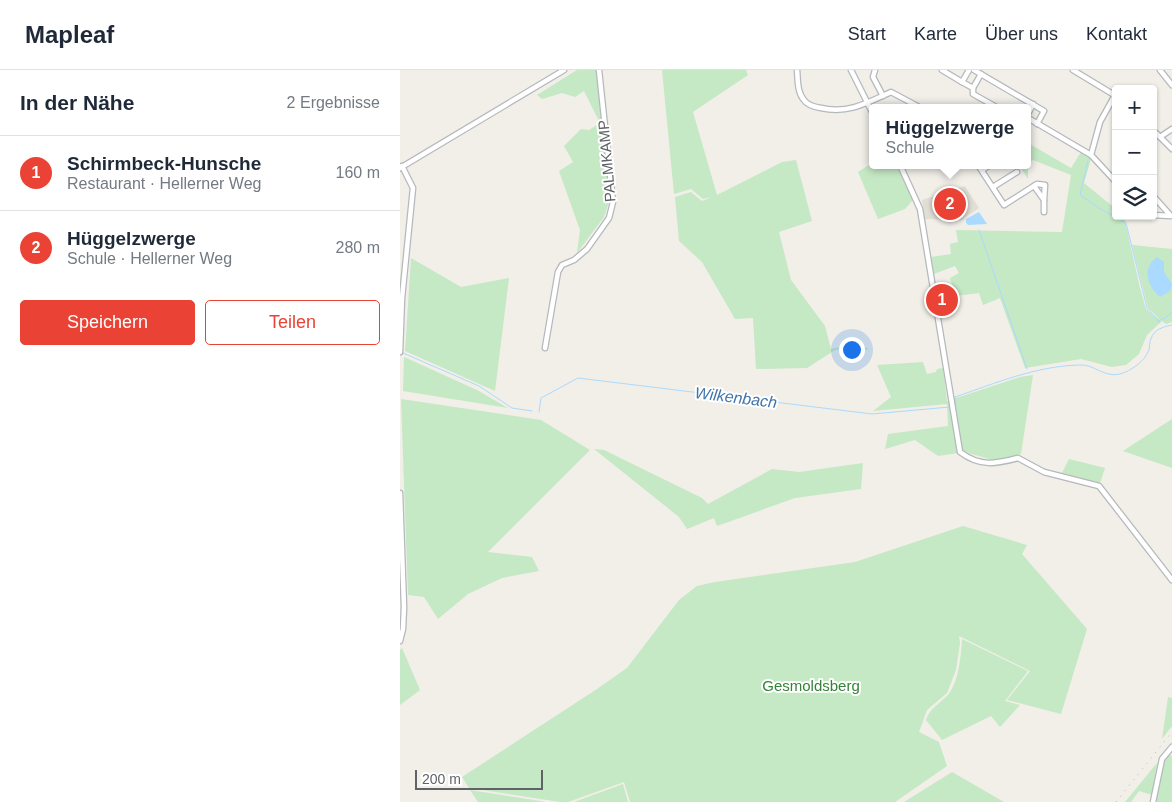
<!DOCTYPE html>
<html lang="de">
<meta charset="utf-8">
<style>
:root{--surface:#fff;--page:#f2f2f3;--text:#1f2937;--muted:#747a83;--line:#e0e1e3;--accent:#ea4335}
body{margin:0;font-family:Arial,sans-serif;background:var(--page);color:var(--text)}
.controls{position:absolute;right:15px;top:15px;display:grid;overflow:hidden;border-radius:5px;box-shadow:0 1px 4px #0004}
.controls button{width:45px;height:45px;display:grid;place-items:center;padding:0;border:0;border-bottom:1px solid var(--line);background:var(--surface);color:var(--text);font:25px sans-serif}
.scale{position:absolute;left:15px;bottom:12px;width:128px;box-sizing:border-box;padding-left:5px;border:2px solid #5f6368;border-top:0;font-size:14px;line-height:18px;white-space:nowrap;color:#5f6368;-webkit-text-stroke:4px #fff;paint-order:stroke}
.you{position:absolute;left:451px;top:279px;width:18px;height:18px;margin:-12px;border:4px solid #fff;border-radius:50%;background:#1a73e8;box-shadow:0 0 0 8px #1a73e833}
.badge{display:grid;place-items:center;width:32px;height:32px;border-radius:50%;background:var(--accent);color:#fff;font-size:16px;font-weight:700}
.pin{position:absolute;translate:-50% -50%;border:2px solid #fff;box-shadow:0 1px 5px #0006}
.popup{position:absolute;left:469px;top:34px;width:162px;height:65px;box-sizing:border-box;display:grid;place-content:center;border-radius:5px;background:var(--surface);filter:drop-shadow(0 1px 4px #0005);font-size:16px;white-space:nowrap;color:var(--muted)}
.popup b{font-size:19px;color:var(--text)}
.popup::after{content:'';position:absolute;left:50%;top:100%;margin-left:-10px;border:10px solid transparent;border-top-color:var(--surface)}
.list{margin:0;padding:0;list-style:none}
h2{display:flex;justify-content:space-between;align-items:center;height:65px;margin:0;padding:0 20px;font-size:21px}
h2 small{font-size:16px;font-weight:400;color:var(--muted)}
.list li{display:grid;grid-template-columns:32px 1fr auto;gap:15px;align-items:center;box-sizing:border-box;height:75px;padding:0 20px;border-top:1px solid var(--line)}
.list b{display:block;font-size:19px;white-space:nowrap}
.list p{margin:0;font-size:16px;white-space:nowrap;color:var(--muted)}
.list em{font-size:16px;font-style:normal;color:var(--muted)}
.actions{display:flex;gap:10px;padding:15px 20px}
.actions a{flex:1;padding:11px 0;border:1px solid var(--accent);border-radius:5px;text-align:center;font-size:18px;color:var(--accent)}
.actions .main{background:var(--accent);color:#fff}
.icon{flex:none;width:28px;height:28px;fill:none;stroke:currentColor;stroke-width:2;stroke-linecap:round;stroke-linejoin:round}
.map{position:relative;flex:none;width:772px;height:732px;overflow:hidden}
header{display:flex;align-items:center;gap:30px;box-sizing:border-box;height:70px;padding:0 25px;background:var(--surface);border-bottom:1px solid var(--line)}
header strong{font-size:24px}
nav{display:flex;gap:28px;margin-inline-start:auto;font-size:18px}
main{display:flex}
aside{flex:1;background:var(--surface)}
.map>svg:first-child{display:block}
.education{fill:#e1ded6}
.green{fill:#c5e8c5}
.water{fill:#aadaff}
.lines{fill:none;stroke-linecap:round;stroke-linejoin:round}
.stream{stroke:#aadaff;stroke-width:1}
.minor-casing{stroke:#b5b8bc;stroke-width:7}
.minor{stroke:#fff;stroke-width:4.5}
.rail{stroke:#b6b7b8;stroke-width:1;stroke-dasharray:1 6;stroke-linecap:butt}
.labels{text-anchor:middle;stroke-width:4;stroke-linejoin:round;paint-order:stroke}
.street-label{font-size:15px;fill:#5f6368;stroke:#fff}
.park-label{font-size:15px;fill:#348238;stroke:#fff}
.water-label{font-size:16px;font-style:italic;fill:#4174aa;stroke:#fff}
</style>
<header>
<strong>Mapleaf</strong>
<nav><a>Start</a><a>Karte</a><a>Über uns</a><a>Kontakt</a></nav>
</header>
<main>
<aside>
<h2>In der Nähe<small>2 Ergebnisse</small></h2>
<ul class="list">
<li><span class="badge">1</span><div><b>Schirmbeck-Hunsche</b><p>Restaurant · Hellerner Weg</p></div><em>160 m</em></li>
<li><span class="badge">2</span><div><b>Hüggelzwerge</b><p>Schule · Hellerner Weg</p></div><em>280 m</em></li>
</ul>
<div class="actions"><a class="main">Speichern</a><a>Teilen</a></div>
</aside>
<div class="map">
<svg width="772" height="732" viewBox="0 0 772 732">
<rect width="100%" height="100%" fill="#f1efe8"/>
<polygon class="education" points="565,116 579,138 564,148 563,150 525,149 522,130"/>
<g class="green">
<polygon points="177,0 197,0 205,75 209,132 204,147 177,183 180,160 159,101 173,92 164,76 181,59 189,60 200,53 184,21 175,27 162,23 142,29 137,25"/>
<polygon points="262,0 346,0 348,5 293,42 317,125 382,92 396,90 412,151 379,162 391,210 425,256 431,279 451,275 467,278 468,280 458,278 435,280 407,298 356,299 353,248 335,249 302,192 279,171 275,127 291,122 302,131 312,127 303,129 291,119 274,124"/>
<polygon points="628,73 671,98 681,82 691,89 684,113 716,139 716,146 724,146 740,218 746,239 761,251 748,238 732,175 772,179 772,252 766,254 762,251 747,265 739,284 726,295 712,297 681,289 625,298 600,228 583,235 579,223 555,226 550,208 559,203 555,196 534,204 531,187 551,184 550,174 558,172 556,160 662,162 671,105 633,90 628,92 628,109 619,95 628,95"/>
<polygon points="472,93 472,95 496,95 513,130 505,139 478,149 458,102"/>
<polygon points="11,188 61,217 109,208 95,321 5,281"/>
<polygon points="4,287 77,320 108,338 3,321"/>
<polygon points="523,292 527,304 536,302 537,299 543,298 547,331 620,307 633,305 621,384 596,391 565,382 538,386 515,370 485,379 488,364 548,356 547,334 473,341 491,327 477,295"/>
<polygon points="1,329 141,350 190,380 88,482 132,487 139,501 102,508 68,524 38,549 24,527 8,525"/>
<polygon points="772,349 772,398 723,381"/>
<polygon points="194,379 204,380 302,428 308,434 372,399 399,402 463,393 461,419 395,428 317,456 314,448 287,459 279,447"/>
<polygon points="669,389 705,398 700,413 662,403"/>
<polygon points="563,456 627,475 622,484 687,559 661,644 607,630 630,601 559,566 560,573 556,600 547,623 527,640 519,662 539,672 547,696 495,732 230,732 224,712 168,732 160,732 69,718 62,707 197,619 227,598 279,530 297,516 315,512 455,492"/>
<path d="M562 569 628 601 605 631 620 635 600 657 591 646 542 670 526 650C530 638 538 635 547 626 559 613 561 586 562 569Z"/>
<polygon points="2,578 20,620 0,635 0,580"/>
<polygon points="768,627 772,628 772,656 762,669"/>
<path d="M768 684 772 686V732H756C758 716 758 698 768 684Z"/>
<polygon points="757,693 752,725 739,721 731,732 725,732"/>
<polygon points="552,702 604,732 504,732"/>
<polygon points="223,714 228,732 174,732"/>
<polygon points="70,720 146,732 78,732"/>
</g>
<g class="water">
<polygon points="579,142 587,154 568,155 566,153 566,149"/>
<path d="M757 187 764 192V202L772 214 770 221 760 227C748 217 741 198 757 187Z"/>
</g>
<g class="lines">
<g class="stream">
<polyline points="688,91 680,125 699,138 726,153 747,238 760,253"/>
<polyline points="579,160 627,299"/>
<polyline points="758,251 765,248 772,242"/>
<polyline points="3,283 79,316 112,338 132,341"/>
<path d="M556 336 555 327C596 313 636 296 680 295 694 294 704 308 720 304 731 301 745 291 749 280 750 277 749 272 751 269 754 259 763 257 772 255"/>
<polyline points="139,342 141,328 178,308 472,344 550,337"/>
</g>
<defs>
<g id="minor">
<path d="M397 0C398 10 397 22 404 30 407 35 415 37 421 38 448 44 467 33 491 22L521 38"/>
<polyline points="451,0 472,42"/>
<polyline points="475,0 473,7 483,26"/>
<polyline points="542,0 562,12"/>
<polyline points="569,0 562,12 573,18 581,4"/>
<polyline points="574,0 644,41 637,54"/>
<polyline points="673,0 716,26"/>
<polyline points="760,0 772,15"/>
<polyline points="573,18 573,24 598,38"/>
<polyline points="628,44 633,34"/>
<polyline points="628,48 691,85 716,112"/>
<polyline points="753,60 772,79"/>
<polyline points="760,67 772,59"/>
<polyline points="691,85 700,52 715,25"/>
<path d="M500 95 520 139 560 382C580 397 596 394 618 388L644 402 699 416 772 510"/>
<polyline points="578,95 604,135 637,114 645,115 644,130"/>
<polyline points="0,98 164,0"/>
<polyline points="582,100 590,95"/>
<polyline points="634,116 644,130 644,142"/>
<polyline points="593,117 617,102"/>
<polyline points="753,130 755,128 771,146 753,145"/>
<polyline points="145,278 158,202 162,195 174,190 187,179 209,148 213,132 199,0"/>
<polyline points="0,282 2,228 13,118 2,96"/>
<polyline points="0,423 4,537 3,559 0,571"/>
<polyline points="753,732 762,689 772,677"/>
</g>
</defs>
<use href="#minor" class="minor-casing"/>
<use href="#minor" class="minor"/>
<polyline class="rail" points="716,732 772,662"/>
</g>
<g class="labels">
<g class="street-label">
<text transform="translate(207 91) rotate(-95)" y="5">PALMKAMP</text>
</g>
<g class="park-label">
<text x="411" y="621">Gesmoldsberg</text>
</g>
<g class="water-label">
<text transform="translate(336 327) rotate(7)" y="6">Wilkenbach</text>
</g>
</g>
</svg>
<div class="controls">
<button>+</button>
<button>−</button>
<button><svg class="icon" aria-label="layers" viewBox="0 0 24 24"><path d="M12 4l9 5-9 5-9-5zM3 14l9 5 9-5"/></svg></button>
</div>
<div class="scale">200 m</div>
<div class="you"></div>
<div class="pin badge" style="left:542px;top:230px">1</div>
<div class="pin badge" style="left:550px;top:134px">2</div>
<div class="popup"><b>Hüggelzwerge</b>Schule</div>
</div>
</main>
